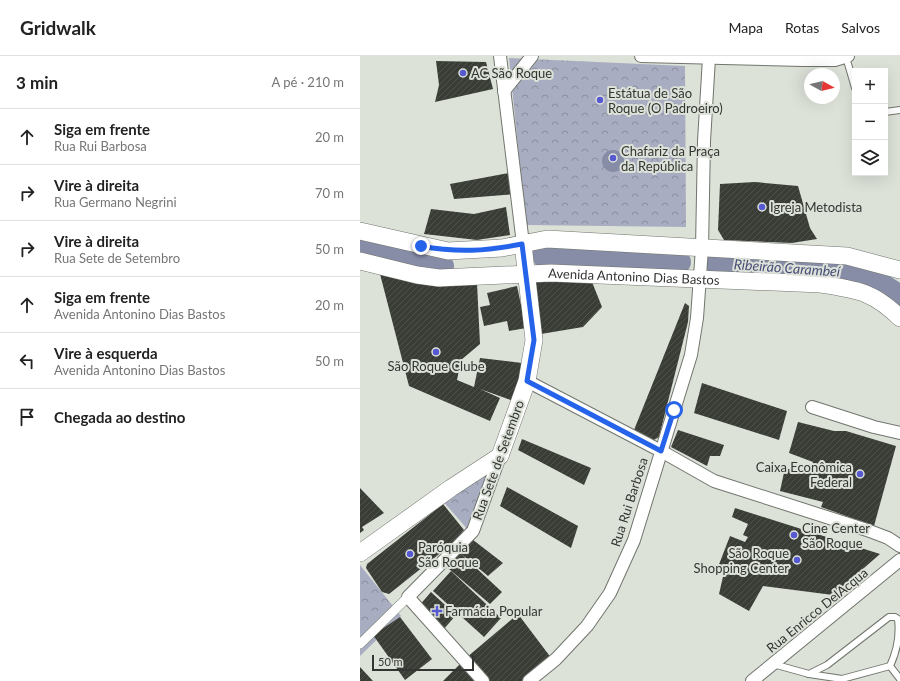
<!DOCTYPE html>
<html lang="pt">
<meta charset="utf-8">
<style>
:root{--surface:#fff;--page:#f6f6f6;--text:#222;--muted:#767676;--line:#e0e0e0}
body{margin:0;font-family:Lato,sans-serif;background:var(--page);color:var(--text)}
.controls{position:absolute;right:12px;top:12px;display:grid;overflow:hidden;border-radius:0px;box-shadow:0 4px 16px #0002}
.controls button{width:36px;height:36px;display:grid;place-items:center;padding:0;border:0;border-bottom:1px solid var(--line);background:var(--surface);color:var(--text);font:20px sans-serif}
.compass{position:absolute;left:444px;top:12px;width:36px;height:36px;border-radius:50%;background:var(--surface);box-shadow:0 4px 16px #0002;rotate:98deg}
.scale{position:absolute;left:12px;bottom:10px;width:102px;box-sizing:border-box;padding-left:4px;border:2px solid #333532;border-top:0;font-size:11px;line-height:14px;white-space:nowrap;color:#333532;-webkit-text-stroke:3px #dde2d9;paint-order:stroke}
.stop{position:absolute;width:12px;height:12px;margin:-9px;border:3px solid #2563eb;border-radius:50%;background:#fff}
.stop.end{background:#2563eb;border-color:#fff;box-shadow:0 1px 4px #0008}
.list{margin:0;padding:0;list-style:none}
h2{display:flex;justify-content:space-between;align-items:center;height:52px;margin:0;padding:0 16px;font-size:17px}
h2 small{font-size:13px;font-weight:400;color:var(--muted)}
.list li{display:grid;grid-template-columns:26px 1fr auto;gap:12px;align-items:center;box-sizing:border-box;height:56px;padding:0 16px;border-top:1px solid var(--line)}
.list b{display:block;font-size:15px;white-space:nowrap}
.list p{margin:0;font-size:13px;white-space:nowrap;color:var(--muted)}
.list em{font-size:13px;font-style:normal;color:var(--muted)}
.icon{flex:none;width:22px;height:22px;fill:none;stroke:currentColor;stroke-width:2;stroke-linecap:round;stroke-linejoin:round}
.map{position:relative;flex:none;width:540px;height:625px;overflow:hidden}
header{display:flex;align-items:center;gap:24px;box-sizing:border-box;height:56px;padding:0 20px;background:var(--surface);border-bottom:1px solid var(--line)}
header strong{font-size:19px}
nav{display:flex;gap:22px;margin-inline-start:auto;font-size:14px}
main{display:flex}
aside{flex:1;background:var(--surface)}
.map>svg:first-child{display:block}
.park{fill:url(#park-crowns)}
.water{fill:#878ca7}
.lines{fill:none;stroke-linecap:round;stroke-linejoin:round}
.river{stroke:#878ca7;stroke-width:24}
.building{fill:url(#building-hatch)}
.service-casing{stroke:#70756d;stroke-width:8}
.pedestrian-casing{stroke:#70756d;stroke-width:10}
.minor-casing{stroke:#70756d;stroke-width:14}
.secondary-casing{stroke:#70756d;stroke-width:18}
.service{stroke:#fff;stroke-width:6}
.pedestrian{stroke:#fff;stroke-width:9}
.minor{stroke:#fff;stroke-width:12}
.secondary{stroke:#fff;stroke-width:17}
.route{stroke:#2563eb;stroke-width:5}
.poi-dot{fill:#5659d0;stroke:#dde2d9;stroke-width:1.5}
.labels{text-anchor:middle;stroke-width:4;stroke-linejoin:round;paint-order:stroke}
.poi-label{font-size:13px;fill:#333532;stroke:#dde2d9;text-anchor:start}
.street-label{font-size:13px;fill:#333532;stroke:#dde2d9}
.water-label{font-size:14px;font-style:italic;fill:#474d78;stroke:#dde2d9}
</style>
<header>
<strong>Gridwalk</strong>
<nav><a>Mapa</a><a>Rotas</a><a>Salvos</a></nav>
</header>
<main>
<aside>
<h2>3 min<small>A pé · 210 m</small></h2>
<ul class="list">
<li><svg class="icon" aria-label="ahead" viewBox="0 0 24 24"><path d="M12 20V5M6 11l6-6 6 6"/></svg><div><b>Siga em frente</b><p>Rua Rui Barbosa</p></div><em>20 m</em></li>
<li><svg class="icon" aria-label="right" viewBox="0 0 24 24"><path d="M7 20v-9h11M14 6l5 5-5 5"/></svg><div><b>Vire à direita</b><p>Rua Germano Negrini</p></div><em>70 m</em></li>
<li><svg class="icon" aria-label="right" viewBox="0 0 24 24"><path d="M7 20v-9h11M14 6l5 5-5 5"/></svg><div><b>Vire à direita</b><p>Rua Sete de Setembro</p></div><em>50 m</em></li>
<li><svg class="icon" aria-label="ahead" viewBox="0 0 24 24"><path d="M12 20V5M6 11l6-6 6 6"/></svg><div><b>Siga em frente</b><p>Avenida Antonino Dias Bastos</p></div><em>20 m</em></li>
<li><svg class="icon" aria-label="left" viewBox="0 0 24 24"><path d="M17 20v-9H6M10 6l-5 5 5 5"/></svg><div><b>Vire à esquerda</b><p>Avenida Antonino Dias Bastos</p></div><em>50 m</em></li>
<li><svg class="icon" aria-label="arrive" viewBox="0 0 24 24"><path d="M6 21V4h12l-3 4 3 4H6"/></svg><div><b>Chegada ao destino</b></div></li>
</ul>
</aside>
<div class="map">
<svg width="540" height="625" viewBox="0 0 540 625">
<defs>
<pattern id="park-crowns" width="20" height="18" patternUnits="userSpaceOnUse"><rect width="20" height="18" fill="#a9adc1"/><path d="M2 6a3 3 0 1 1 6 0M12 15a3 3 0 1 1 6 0" fill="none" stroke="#8a8e9d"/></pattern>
<pattern id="building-hatch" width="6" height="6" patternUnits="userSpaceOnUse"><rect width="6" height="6" fill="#393d36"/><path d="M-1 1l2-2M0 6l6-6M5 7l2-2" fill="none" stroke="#4e514b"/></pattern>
</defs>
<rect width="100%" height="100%" fill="#dde2d9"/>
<g class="park">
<polygon points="149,2 325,10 326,171 166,169"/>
<polygon points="134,407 109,475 81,443"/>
<polygon points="0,509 41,560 0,600"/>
</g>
<circle class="water" cx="253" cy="105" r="11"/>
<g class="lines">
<g class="river">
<polyline points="0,191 82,210"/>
<polyline points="184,200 319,206"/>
<polyline points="357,207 458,213 494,218 523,230 540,241"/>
</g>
</g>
<g class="building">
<polygon points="76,5 126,6 133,33 75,46 79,29"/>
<polygon points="154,116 156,138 94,143 90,128"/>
<polygon points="395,126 438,130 450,172 457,183 432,187 364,184 358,174 360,128"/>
<polygon points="146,151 150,179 117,184 64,178 71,153 114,158"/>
<polygon points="20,218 117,227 120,288 101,304 97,324 114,331 120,302 170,308 159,347 120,333 140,342 130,365 49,330"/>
<polygon points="167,219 230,221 242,251 223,271 175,279"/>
<polygon points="157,230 166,272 149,275 147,265 124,270 120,251 130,249 127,237"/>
<polygon points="325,247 329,250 328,266 299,381 294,384 274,374"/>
<polygon points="342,327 427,355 419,384 334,357"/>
<polygon points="438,366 474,375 486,375 536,390 514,470 461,451 463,446 420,435 425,412 448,418 453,406 429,397"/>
<polygon points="318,374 364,389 360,400 350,400 347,410 311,391"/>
<polygon points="162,383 231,412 224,429 158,394"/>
<polygon points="147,431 218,470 211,492 140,450"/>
<polygon points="0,432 24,457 2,471 4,474 0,477"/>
<polygon points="83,448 104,474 93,487 29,538 22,536 6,512 7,508"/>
<polygon points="375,452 520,498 473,539 403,530 389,555 359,538 365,512 358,511 370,480 385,486 388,481 383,479 388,468 372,461"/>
<polygon points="108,480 143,507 128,520 100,497 142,536 130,548 82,507"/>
<polygon points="91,515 141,562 124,581 73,535"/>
<polygon points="71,536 96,559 83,574 58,551"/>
<polygon points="158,558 192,603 165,625 126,625 106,602"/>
<polygon points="40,561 72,603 45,624 13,579"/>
<polygon points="103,605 121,625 83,625"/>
<polygon points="0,611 13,625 0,625"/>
</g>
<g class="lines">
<defs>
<g id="service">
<polyline points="486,1 495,32"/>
<polyline points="525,56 540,54"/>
<path d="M413 608 449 618 467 609 529 561H535L538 563C540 579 537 595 530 610L540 623"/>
<polyline points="449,618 482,623 530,610"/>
</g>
<polyline id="pedestrian" points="0,588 48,541"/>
<g id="minor">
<polyline points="140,0 163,188"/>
<polyline points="281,0 443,4 475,4 488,0"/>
<polyline points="144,35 172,0"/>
<polyline points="167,325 301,395 354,425 507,474 528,482 540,490"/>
<polyline points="452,351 514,371 540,377"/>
<polyline points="123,625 48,541 113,475 140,400"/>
<polyline points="169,625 196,603 227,570 250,537 274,484 331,299 337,262 342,192 344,85 349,2"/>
<polyline points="392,625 540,504"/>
</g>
<g id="secondary">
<polyline points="0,175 88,195 142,192 187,183 487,200 540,214"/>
<path id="s1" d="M0 205 57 219 79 222 191 217 461 228C497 234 513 235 540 262"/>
<polyline points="0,497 91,432 140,400 167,325 174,284 163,188"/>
</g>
</defs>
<use href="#service" class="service-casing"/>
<use href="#pedestrian" class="pedestrian-casing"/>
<use href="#minor" class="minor-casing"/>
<use href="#secondary" class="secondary-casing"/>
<use href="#service" class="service"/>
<use href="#pedestrian" class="pedestrian"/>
<use href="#minor" class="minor"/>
<use href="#secondary" class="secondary"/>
</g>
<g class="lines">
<path class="route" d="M61 190C98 197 126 195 162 188L174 284 167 325 301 395 314 354"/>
</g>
<g class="poi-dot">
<circle cx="103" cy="17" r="4"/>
<circle cx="240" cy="44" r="4"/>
<circle cx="253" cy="102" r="4"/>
<circle cx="402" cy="151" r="4"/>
<circle cx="76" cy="296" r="4"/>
<circle cx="500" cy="418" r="4"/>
<circle cx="434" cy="479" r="4"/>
<circle cx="50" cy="498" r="4"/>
<circle cx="437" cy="504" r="4"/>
<path d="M75 549h4v4h4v4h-4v4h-4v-4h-4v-4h4z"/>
</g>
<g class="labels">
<g class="poi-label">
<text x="111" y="22">AC São Roque</text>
<text x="248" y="42">Estátua de São<tspan x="248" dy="15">Roque (O Padroeiro)</tspan></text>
<text x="261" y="100">Chafariz da Praça<tspan x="261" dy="15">da República</tspan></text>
<text x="410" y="156">Igreja Metodista</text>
<text x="76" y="315" text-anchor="middle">São Roque Clube</text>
<text x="492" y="416" text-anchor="end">Caixa Econômica<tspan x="492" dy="15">Federal</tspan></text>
<text x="442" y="477">Cine Center<tspan x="442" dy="15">São Roque</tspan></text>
<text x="58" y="496">Paróquia<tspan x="58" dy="15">São Roque</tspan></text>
<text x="429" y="502" text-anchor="end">São Roque<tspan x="429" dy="15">Shopping Center</tspan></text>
<text x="85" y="560">Farmácia Popular</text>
</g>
<g class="street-label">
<text dy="5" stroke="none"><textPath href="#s1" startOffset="276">Avenida Antonino Dias Bastos</textPath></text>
<text transform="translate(138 404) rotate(-70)" y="5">Rua Sete de Setembro</text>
<text transform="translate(269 446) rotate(-72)" y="5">Rua Rui Barbosa</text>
<text transform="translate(457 554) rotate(-39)" y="5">Rua Enricco DelAcqua</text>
</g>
<g class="water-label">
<text transform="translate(427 212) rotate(4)" y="5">Ribeirão Carambeí</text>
</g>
</g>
</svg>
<div class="controls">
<button>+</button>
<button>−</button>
<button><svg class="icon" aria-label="layers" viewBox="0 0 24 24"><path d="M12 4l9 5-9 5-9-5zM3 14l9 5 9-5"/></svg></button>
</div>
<svg class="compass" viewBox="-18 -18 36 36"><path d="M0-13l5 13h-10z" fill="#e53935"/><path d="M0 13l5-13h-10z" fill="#767676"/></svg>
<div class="scale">50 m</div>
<div class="stop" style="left:314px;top:354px"></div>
<div class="stop end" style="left:61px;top:190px"></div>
</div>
</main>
